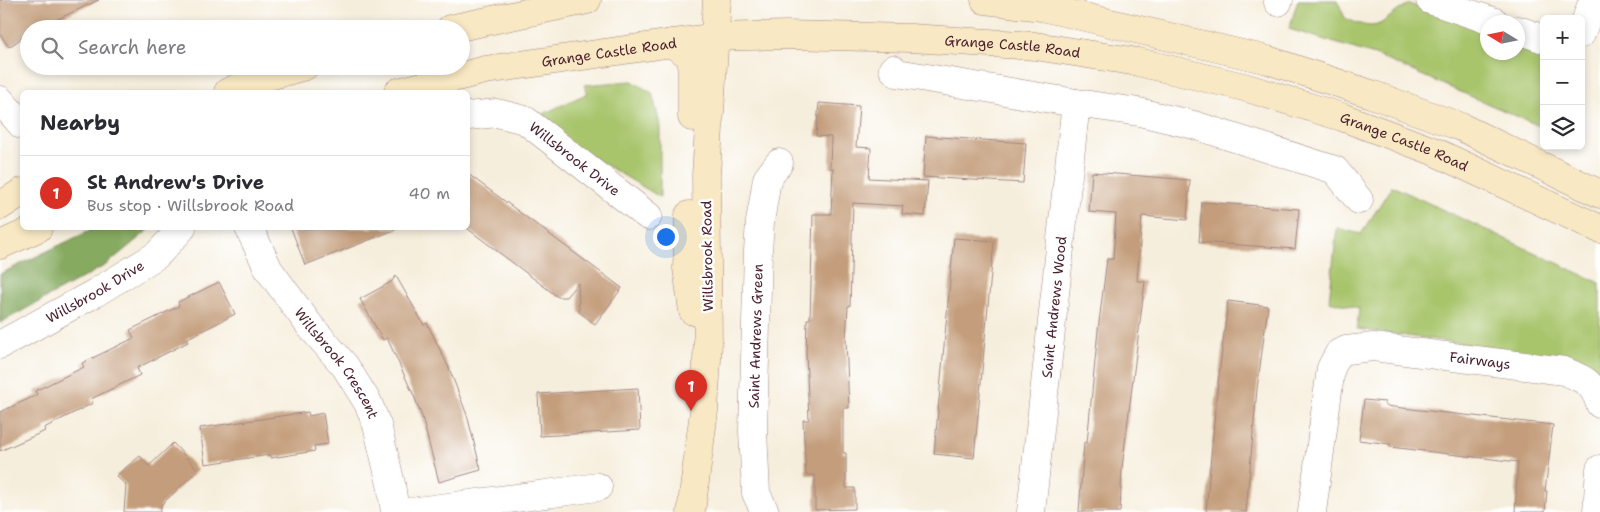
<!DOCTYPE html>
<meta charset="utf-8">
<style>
:root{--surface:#fff;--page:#f7f7f7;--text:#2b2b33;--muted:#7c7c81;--line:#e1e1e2;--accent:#d93025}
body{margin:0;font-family:"Shantell Sans",sans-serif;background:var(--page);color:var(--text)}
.controls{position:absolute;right:15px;top:15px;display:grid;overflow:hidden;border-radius:8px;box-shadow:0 2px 8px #0003}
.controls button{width:45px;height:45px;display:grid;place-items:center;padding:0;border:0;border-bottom:1px solid var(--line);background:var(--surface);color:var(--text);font:25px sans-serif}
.compass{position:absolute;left:1480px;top:15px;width:45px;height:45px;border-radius:50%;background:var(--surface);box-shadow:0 2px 8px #0003;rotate:280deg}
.you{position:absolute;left:665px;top:236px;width:18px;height:18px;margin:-12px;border:4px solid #fff;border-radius:50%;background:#1a73e8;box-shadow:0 0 0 8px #1a73e833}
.badge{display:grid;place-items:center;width:32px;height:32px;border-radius:50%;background:var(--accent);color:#fff;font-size:16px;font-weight:700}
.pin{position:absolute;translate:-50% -41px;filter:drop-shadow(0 1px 2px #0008)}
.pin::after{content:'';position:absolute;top:26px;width:18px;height:15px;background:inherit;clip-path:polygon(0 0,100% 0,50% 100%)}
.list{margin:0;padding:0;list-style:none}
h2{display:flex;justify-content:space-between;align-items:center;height:65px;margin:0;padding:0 20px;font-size:21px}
h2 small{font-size:16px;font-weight:400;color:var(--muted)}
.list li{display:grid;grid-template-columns:32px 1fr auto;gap:15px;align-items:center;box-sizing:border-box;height:75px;padding:0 20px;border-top:1px solid var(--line)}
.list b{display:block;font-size:19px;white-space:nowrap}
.list p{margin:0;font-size:16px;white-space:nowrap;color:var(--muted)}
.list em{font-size:16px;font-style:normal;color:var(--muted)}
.icon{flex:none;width:28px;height:28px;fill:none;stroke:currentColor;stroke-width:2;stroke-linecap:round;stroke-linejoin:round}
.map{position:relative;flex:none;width:1600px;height:512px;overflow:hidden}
.search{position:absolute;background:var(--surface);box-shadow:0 2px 8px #0003;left:20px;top:20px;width:450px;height:55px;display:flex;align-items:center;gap:12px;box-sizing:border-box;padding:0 18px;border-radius:28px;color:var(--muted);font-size:19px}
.panel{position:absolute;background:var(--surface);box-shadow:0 2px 8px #0003;left:20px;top:90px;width:450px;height:140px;border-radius:8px}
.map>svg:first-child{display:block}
.green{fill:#a8c56c;stroke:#79724c}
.forest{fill:#86aa60;stroke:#686446}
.building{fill:#c49e7b}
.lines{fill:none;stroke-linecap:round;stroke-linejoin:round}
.street-casing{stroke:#a08684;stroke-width:29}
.secondary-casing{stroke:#a08684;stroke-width:29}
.street{stroke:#fff;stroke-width:28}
.secondary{stroke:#f8e8c3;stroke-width:28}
.labels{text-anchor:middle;stroke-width:5;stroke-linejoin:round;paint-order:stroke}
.street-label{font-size:14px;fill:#4a1f2b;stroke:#fff}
</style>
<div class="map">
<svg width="1600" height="512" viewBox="0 0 1600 512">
<rect width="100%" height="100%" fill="#fff"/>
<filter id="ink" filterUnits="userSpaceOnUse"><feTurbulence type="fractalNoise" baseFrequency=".02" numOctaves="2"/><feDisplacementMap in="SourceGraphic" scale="10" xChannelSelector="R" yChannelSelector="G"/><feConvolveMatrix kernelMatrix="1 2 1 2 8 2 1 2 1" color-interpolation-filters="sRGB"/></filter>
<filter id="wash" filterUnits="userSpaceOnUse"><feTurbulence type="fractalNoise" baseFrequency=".0096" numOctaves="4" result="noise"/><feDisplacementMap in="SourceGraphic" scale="20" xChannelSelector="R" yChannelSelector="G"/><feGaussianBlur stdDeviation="1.12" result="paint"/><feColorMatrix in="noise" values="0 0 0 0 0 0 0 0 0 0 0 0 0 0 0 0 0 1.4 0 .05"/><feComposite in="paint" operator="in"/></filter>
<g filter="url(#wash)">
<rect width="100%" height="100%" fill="#f6eedc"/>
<g class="green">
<path d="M1298 0H1337L1345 18C1383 36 1379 20 1409 4L1487 29 1488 52H1518V39L1544 48V128L1375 55 1289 29Z"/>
<polygon points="632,81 652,93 660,125 660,197 530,120 588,93 584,85"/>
<polygon points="1392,186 1600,283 1600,373 1579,360 1357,329 1359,308 1329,301 1337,228 1361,234"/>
</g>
<polygon class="forest" points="95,228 151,228 106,265 0,323 0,274"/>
<g id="blocks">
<g class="building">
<polygon points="0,0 99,0 36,29 29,29 29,33 9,47 0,34"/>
<polygon points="819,103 859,106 856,147 871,148 869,178 928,181 925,216 902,214 903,206 853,203 850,306 848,306 846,340 849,408 843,408 843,453 846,453 846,488 855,488 855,509 815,510 815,475 806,475 803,420 809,420 806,352 807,319 810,319 813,214 831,214 833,168 830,168 831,137 816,136"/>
<polygon points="926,136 1026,143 1023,183 923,177"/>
<polygon points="1092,172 1190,180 1187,220 1142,216 1137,281 1145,281 1122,468 1120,512 1079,512 1084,442 1087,443 1098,330 1107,259 1113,259 1116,214 1089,212"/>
<polygon points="468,174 622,288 595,324 579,312 578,283 566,297 558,297 468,229"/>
<polygon points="1202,202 1299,209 1295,249 1199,242"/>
<polygon points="291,228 397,228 397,229 305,265"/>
<polygon points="954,238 994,241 974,458 934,454"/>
<polygon points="396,276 424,325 427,323 449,368 467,415 481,470 439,482 422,417 414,396 387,338 383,340 360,299 391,282"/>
<polygon points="219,282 235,314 186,339 188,342 137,368 140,375 91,399 93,403 44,428 45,431 0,451 0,412 37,395 35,391 84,367 82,363 134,338 130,330 179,306 178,302"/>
<polygon points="1228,301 1268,306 1257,389 1246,512 1206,512 1216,400"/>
<polygon points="638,388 640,430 540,436 538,394"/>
<polygon points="1364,400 1385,402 1385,406 1553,425 1545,491 1547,491 1545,512 1515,512 1518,462 1390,447 1390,444 1359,440"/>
<polygon points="308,412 309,416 323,413 328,444 314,446 315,451 271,458 270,455 205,464 200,428"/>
<polygon points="173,443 198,470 161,505 160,512 124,512 126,485 116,476 140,456 149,466"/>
</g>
</g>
</g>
<g filter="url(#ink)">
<use href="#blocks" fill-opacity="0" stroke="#a08684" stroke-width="1"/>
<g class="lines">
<defs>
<g id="street">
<polyline points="1430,0 1495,22"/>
<polyline points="1278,2 1279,0"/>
<polyline points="1518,30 1544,39"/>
<polyline points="1581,34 1593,0"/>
<polyline points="893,69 897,73 1076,103 1031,512"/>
<polyline points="0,100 22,125"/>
<polyline points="1076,103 1139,112 1194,125 1335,170 1359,200"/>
<path id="s1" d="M468 116 497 113 525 120 648 216"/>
<path id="s2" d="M249 228 269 270 310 326 345 366 368 403 377 425 391 484 395 512"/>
<path id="s3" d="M0 345 95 293 157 255 182 228"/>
<polyline points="410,512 598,487"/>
<path id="s4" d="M765 512 756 493 753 431 758 251 760 222 767 179 779 163"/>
<path id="s5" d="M1312 512 1331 368 1339 353 1346 350 1373 347 1564 371C1584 379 1593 382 1600 404"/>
<polyline points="1597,512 1600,469"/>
</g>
<g id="secondary">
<polyline points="985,0 1042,7 1268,60 1371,94 1461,127 1600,194"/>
<polyline points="450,29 587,0"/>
<polyline points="671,43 692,57 692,117"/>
<polyline points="228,92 255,80 305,66"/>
<path id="s6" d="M398 92 485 70 715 37 787 35 911 38 1035 46 1138 62 1244 87 1342 117 1433 151 1600 229"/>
<polyline points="0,206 22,192"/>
<polyline points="689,215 687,268 693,311"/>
<polyline points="0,245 38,228"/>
<polyline points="691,512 704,411 708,342 706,175 717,0"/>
</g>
</defs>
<use href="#street" class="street-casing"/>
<use href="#secondary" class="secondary-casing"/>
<use href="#street" class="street"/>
<use href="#secondary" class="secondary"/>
</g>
</g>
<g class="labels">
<g class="street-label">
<text dy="5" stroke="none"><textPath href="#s6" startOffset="620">Grange Castle Road</textPath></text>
<text dy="5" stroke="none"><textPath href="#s6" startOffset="215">Grange Castle Road</textPath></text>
<text dy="5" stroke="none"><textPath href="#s6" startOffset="1025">Grange Castle Road</textPath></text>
<text dy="5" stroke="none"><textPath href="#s1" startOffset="121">Willsbrook Drive</textPath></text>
<text transform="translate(707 256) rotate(-91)" y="5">Willsbrook Road</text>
<text dy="5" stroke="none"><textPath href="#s3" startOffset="109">Willsbrook Drive</textPath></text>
<text transform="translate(1054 307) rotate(-84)" y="5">Saint Andrews Wood</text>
<text dy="5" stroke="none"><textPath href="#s4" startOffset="178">Saint Andrews Green</textPath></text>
<text dy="5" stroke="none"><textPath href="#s5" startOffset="305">Fairways</textPath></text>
<text dy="5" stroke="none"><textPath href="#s2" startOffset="162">Willsbrook Crescent</textPath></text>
</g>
</g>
</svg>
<div class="controls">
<button>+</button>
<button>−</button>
<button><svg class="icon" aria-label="layers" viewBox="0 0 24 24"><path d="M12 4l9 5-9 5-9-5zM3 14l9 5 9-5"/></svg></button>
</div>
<svg class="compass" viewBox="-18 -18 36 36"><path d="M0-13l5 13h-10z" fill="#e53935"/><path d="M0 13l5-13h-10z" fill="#7c7c81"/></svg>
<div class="you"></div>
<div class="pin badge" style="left:691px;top:411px">1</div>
<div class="search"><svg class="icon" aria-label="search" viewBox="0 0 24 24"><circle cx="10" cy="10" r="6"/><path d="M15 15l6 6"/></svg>Search here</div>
<section class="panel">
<h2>Nearby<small></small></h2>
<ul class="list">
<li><span class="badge">1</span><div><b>St Andrew's Drive</b><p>Bus stop · Willsbrook Road</p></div><em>40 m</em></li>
</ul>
</section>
</div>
